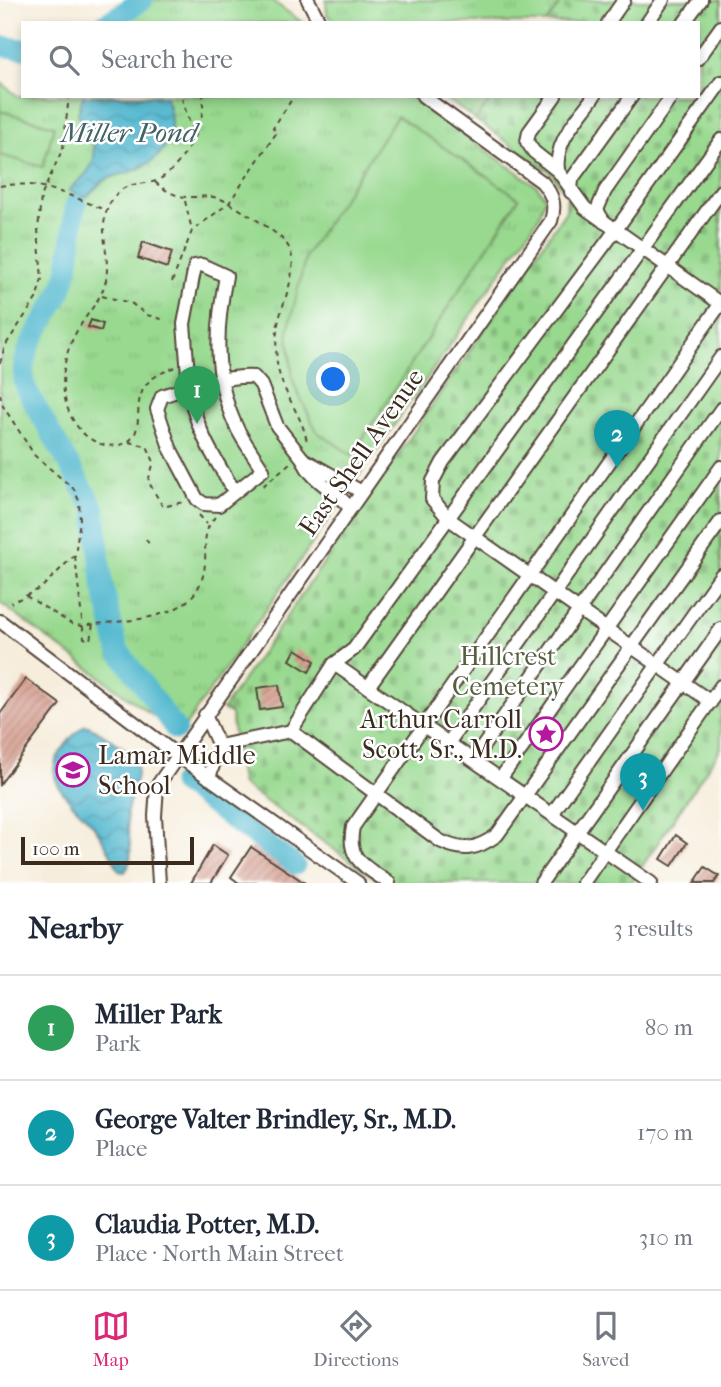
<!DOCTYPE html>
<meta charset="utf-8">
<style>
:root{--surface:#fff;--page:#f6f6f7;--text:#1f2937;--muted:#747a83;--line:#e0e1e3;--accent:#db2777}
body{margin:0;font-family:"IM FELL French Canon",serif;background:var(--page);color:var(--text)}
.scale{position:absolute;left:21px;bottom:18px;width:173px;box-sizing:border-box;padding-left:7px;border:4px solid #3b2a1e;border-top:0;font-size:19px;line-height:24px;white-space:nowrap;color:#3b2a1e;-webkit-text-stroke:5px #fff;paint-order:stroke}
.you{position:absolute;left:334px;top:380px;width:24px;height:24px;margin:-18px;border:5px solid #fff;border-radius:50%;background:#1a73e8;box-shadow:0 0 0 10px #1a73e833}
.badge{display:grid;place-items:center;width:46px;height:46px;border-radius:50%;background:var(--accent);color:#fff;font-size:23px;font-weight:700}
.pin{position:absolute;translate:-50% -58px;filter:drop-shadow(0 2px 4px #0008)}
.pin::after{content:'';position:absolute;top:37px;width:24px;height:21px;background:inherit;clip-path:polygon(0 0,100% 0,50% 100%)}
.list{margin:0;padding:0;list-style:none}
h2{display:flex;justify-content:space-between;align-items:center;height:91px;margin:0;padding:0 28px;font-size:30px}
h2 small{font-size:23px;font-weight:400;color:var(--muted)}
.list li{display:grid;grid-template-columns:46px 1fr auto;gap:21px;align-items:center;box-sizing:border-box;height:105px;padding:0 28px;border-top:2px solid var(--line)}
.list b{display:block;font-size:26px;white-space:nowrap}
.list p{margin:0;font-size:23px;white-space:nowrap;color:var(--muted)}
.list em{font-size:23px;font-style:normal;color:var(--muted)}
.icon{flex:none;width:38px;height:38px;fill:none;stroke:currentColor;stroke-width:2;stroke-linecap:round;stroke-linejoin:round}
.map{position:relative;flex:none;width:721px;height:883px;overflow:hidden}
.search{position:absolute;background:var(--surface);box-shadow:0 4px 10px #0003;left:21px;right:21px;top:21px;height:77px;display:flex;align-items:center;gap:18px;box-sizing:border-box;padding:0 24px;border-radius:0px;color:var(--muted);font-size:26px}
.sheet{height:406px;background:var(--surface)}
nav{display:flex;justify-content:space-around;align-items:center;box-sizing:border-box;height:98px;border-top:2px solid var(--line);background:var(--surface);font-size:19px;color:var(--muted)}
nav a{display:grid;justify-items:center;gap:4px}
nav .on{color:var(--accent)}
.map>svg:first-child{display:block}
.grass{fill:url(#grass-tufts);stroke:#6a8256;stroke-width:2}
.cemetery{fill:url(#cemetery-stones);stroke:#6a8256;stroke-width:2}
.pitch{fill:#98d98f;stroke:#6a8256;stroke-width:2}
.water{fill:url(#water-waves);stroke:#467176;stroke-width:2}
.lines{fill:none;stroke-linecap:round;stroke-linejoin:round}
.stream{stroke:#51b8cf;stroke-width:3.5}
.river{stroke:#51b8cf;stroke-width:21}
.building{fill:url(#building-hatch)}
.minor-casing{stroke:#57473a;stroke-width:16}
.path{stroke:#57473a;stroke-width:2;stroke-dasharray:5 5;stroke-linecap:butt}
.minor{stroke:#fff;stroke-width:12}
.labels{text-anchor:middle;stroke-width:5;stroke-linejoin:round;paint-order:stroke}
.street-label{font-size:26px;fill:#3b2a1e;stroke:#fff}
.park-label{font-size:26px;fill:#575f40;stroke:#fff}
.poi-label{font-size:26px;fill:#3b2a1e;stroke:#fff;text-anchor:end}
.water-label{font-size:28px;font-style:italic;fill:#446365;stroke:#fff}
</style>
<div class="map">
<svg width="721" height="883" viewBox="0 0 721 883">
<defs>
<pattern id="grass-tufts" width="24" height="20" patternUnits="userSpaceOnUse" patternTransform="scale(1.75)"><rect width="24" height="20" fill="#98d98f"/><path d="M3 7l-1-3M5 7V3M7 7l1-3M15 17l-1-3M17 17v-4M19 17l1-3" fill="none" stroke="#84ba7b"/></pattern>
<pattern id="cemetery-stones" width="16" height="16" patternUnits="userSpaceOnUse" patternTransform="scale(1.75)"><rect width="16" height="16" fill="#98d98f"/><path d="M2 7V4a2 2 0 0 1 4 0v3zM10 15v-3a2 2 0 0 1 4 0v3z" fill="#84ba7b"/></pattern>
<pattern id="water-waves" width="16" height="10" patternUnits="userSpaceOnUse" patternTransform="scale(1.75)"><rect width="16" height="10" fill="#51b8cf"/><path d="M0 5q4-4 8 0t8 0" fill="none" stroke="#4496a7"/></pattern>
<pattern id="building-hatch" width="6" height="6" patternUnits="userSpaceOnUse" patternTransform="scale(1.75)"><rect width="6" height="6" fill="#d7a092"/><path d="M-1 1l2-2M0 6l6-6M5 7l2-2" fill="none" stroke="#b08377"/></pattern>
</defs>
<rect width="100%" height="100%" fill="#fff"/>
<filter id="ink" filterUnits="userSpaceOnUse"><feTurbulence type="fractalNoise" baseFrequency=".0143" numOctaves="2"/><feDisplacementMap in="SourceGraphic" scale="14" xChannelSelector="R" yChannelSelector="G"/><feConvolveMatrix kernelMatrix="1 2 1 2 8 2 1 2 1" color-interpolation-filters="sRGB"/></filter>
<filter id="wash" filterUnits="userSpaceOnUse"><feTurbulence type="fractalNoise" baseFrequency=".00686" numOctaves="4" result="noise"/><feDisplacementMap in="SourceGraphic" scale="28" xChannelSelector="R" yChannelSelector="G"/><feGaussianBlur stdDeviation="1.57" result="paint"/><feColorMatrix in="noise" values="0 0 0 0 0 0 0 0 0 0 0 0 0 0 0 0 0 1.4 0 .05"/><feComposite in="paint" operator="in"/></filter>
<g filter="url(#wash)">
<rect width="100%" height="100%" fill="#f6eddb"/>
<g class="grass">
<polygon points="138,0 271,0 303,23 110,23"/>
<polygon points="326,0 563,0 546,23 337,23 327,15"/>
<polygon points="0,82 19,97 23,95 408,96 537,186 545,198 539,217 179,735 0,603"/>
<polygon points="442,96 493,96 476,120"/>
</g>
<polygon class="cemetery" points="563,0 721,0 721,748 631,883 382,883 241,784 231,714 223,709 566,211 567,195 550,172 476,120 493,96 698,96 698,23 546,23"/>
<g class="pitch">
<polygon points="0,111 54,126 43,167 0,155"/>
<polygon points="397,116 519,198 352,455 317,432 293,382 288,331 306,255"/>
</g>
<g class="water">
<path d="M83 96H165C178 127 170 155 138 169 129 174 117 174 107 179 99 183 93 192 86 197L69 191C75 182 83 179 88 171 104 149 86 134 78 114Z"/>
<path d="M85 725C96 728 129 750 135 759 143 773 128 798 127 813 126 833 137 854 125 872L119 871C111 855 103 837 92 824 74 803 41 782 60 753 67 742 74 733 85 725Z"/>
</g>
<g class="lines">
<polyline class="stream" points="132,765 145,758"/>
<g class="river">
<polyline points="106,23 143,0"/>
<polyline points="0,46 23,49"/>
<path d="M76 204C71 229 72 256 65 280 54 318 13 346 26 389L95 510 102 582 118 650 176 730"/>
<polyline points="182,783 295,865"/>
</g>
</g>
<g id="blocks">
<g class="building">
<polygon points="143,242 172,252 167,268 138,258"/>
<polygon points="91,320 103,324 101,331 88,327"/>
<polygon points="296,649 315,661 309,672 290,660"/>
<polygon points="26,679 60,704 0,784 0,714"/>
<polygon points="279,685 282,707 260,710 257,688"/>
<polygon points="676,835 687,843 672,866 661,859"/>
<polygon points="213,845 228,855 211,883 191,883"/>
<polygon points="251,847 305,883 239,883 231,877"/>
<polygon points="705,867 719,876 714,883 694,883"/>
</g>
</g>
</g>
<g filter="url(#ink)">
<use href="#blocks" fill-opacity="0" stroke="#57473a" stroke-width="2"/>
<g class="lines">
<defs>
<g id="minor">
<polyline points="308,0 320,23"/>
<polyline points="608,23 624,0"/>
<polyline points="647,23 663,0"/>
<polyline points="684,23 701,0"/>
<polyline points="698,59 721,27"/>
<polyline points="555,96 529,132 527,142 534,152 558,171 585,208 721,304"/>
<path d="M558 171C554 141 578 119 594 96"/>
<polyline points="571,192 572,179 632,96"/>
<polyline points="604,222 597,210 605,191 672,96"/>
<path d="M235 492 219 505 204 504 197 499 170 448 157 409 162 396 189 387C194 427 214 458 235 492L263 470C254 455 242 440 235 424 213 375 216 327 226 276L202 265 195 266 184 324 189 387C210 383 234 375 254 377L261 385 277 426 303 459"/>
<path d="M349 507C335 489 311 482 303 459L360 491"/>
<polyline points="0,621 177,755 358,883"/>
<polyline points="334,664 651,883"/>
<polyline points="368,687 721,191"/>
<polyline points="711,702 449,519 432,499 433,481 443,462 615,231 721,82"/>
<polyline points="205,715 219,746 291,731 334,664 354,649 721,140"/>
<path d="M291 731 440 841C463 852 476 850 497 835L721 521"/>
<polyline points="449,742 721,357"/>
<polyline points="474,759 721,409"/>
<polyline points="209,778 219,746"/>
<polyline points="501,778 721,467"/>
<polyline points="552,814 721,575"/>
<path d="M159 883 155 816 157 786 551 221C556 205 553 195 542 182L423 96"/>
<path d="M389 883C365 866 346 860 353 827L721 303"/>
<polyline points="541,883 721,629"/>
<polyline points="583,883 721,686"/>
</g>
</defs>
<use href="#minor" class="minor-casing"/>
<g class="path">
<polyline points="195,136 203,111 203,96"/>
<path d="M155 182C189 211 200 186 229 203 243 211 276 231 286 243 304 267 279 305 277 331 276 341 276 353 277 363 281 393 304 417 307 443"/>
<path d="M0 186C38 179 71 196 105 210"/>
<polyline points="185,201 192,230"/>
<polyline points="172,282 192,231 229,203 277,132 273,128 294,96"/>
<polyline points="102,296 131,303 147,315 165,320"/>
<polyline points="0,363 5,346 36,299 42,279 38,230 41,197 63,148 69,96"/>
<path d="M175 367C162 373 148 377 142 392 133 410 147 439 119 445 104 448 90 441 81 431 55 402 60 356 80 326 89 311 102 298 106 280 111 250 94 224 114 197 124 183 137 185 152 182 170 178 187 153 194 137L181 96"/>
<polyline points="0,394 3,406 35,456 74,489 79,501 80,520 75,555 41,588 11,603"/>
<polyline points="129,442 147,446 154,462 148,481 163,507 183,502"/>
<polyline points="263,486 290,463"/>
<polyline points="199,515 207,524"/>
<polyline points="146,539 149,544"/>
<polyline points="75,556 84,638 90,640 93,624"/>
<path d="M26 596 72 624 82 626C127 618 201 625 205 563 206 544 202 532 215 517"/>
</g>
<use href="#minor" class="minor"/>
</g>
</g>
<defs>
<symbol id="sight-ring" viewBox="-11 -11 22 22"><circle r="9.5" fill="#fff" stroke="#b5179e" stroke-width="1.5"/><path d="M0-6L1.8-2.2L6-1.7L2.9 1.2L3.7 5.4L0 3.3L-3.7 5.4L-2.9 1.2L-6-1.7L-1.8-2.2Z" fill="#b5179e"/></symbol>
<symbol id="school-ring" viewBox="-11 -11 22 22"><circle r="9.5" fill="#fff" stroke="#b5179e" stroke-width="1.5"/><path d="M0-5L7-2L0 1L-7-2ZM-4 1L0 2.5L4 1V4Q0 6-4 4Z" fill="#b5179e"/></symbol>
</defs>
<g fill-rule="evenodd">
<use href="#sight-ring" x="527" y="715" width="38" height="38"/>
<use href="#school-ring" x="54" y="751" width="38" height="38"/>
</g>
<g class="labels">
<g class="street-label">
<text transform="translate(361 452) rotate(-55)" y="9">East Shell Avenue</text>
</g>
<g class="park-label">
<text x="508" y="665">Hillcrest<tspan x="508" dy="30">Cemetery</tspan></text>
</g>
<g class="poi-label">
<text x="522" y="728">Arthur Carroll<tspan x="522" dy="30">Scott, Sr., M.D.</tspan></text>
<text x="98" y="764" text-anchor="start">Lamar Middle<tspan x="98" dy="30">School</tspan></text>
</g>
<g class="water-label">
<text x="129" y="142">Miller Pond</text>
</g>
</g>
</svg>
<div class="scale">100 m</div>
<div class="you"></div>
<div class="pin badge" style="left:197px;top:424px;background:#2e9e5b">1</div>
<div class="pin badge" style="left:617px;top:468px;background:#0f9aa8">2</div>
<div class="pin badge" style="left:643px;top:811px;background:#0f9aa8">3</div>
<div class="search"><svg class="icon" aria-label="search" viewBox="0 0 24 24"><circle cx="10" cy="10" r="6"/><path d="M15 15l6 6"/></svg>Search here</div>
</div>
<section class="sheet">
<h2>Nearby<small>3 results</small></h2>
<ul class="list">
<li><span class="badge" style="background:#2e9e5b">1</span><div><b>Miller Park</b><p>Park</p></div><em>80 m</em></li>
<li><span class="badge" style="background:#0f9aa8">2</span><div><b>George Valter Brindley, Sr., M.D.</b><p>Place</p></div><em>170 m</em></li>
<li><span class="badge" style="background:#0f9aa8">3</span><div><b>Claudia Potter, M.D.</b><p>Place · North Main Street</p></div><em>310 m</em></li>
</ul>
</section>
<nav>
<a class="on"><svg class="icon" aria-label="map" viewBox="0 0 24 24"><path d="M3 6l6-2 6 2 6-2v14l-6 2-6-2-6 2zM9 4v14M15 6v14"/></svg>Map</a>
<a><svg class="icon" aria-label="directions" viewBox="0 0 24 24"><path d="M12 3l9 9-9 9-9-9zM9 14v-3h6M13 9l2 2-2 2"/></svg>Directions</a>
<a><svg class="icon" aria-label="saved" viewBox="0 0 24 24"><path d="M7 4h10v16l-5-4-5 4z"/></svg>Saved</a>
</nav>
